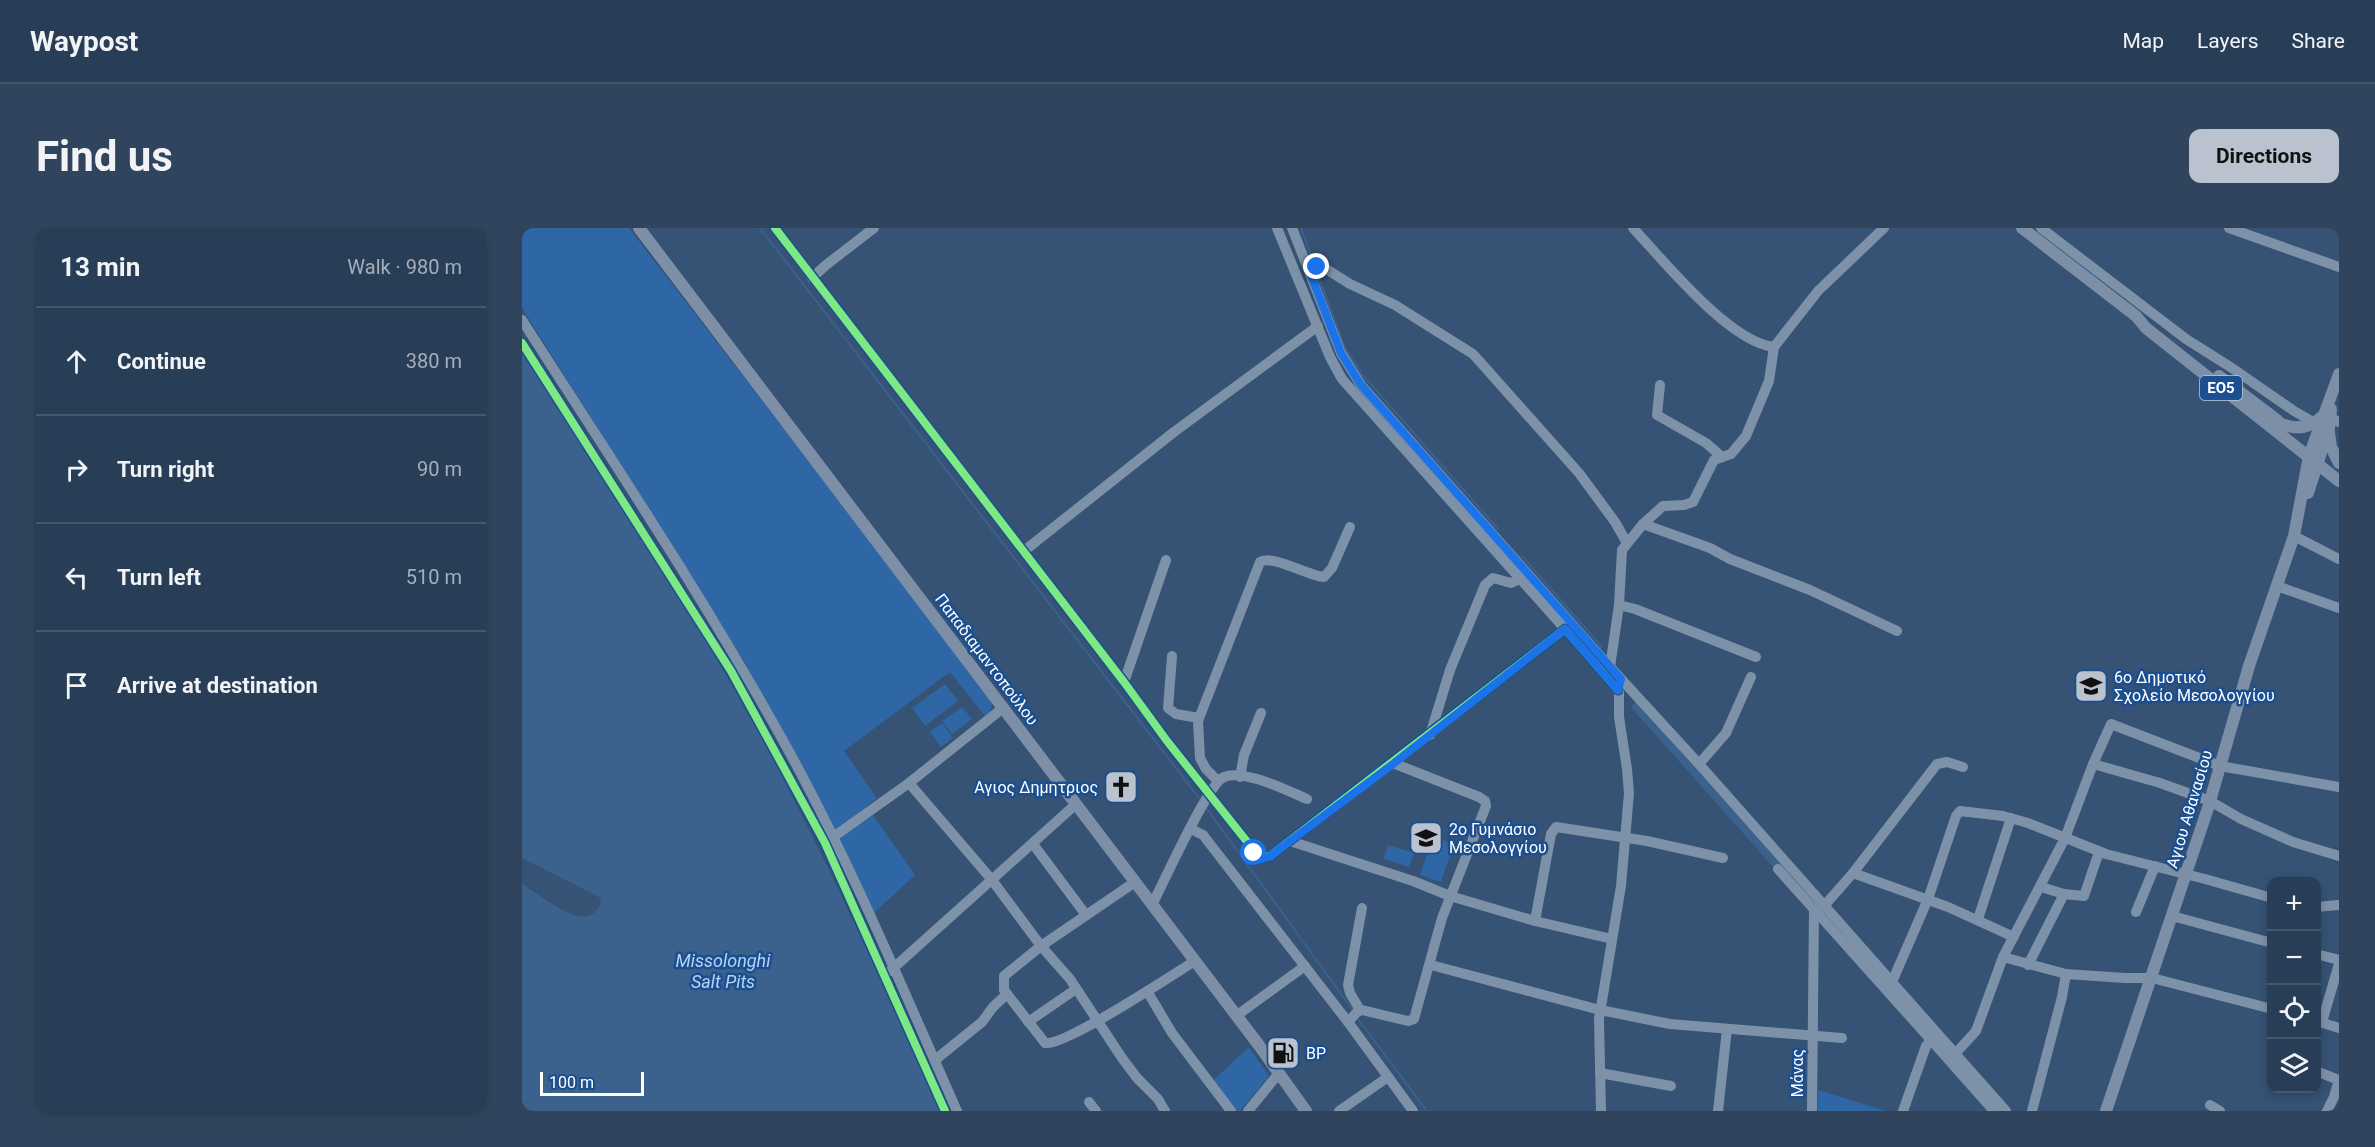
<!DOCTYPE html>
<meta charset="utf-8">
<style>
:root{--surface:#283e57;--page:#30455d;--text:#f1f3f6;--muted:#a5aeba;--line:#44576d;--accent:#b9c2ce}
body{margin:0;font-family:Roboto,sans-serif;background:var(--page);color:var(--text)}
.controls{position:absolute;right:18px;bottom:18px;display:grid;overflow:hidden;border-radius:12px;box-shadow:0 3px 9px #0003}
.controls button{width:54px;height:54px;display:grid;place-items:center;padding:0;border:0;border-bottom:2px solid var(--line);background:var(--surface);color:var(--text);font:30px sans-serif}
.scale{position:absolute;left:18px;bottom:15px;width:104px;box-sizing:border-box;padding-left:6px;border:3px solid #fff;border-top:0;font-size:16px;line-height:21px;white-space:nowrap;color:#fff;-webkit-text-stroke:4px #1b4f8f;paint-order:stroke}
.stop{position:absolute;width:18px;height:18px;margin:-14px;border:4px solid #1a73e8;border-radius:50%;background:#fff}
.stop.end{background:#1a73e8;border-color:#fff;box-shadow:0 2px 6px #0008}
.list{margin:0;padding:0;list-style:none}
h2{display:flex;justify-content:space-between;align-items:center;height:78px;margin:0;padding:0 24px;font-size:26px}
h2 small{font-size:20px;font-weight:400;color:var(--muted)}
.list li{display:grid;grid-template-columns:39px 1fr auto;gap:18px;align-items:center;box-sizing:border-box;height:108px;padding:0 24px;border-top:2px solid var(--line)}
.list b{display:block;font-size:22px;white-space:nowrap}
.list em{font-size:20px;font-style:normal;color:var(--muted)}
.icon{flex:none;width:33px;height:33px;fill:none;stroke:currentColor;stroke-width:2;stroke-linecap:round;stroke-linejoin:round}
.map{position:relative;flex:none;width:1817px;height:883px;overflow:hidden;border-radius:12px}
header{display:flex;align-items:center;gap:36px;box-sizing:border-box;height:84px;padding:0 30px;background:var(--surface);border-bottom:2px solid var(--line)}
header strong{font-size:28px}
nav{display:flex;gap:33px;margin-inline-start:auto;font-size:21px}
.intro{display:flex;align-items:center;justify-content:space-between;box-sizing:border-box;height:144px;padding:0 36px}
h1{margin:0;font-size:42px}
.button{padding:15px 27px;border-radius:12px;background:var(--accent);color:#111;font-size:21px;font-weight:700}
main{display:flex;gap:36px;padding:0 36px}
aside{flex:1;background:var(--surface);border-radius:12px;box-shadow:0 3px 9px #0003}
.map>svg:first-child{display:block}
.green{fill:#2f66a5}
.water{fill:#3b618d}
.lines{fill:none;stroke-linecap:round;stroke-linejoin:round}
.stream{stroke:#3b618d;stroke-width:2}
.canal{stroke:#3b618d;stroke-width:8}
.minor{stroke:#7d92a8;stroke-width:10}
.major{stroke:#7d8ea7;stroke-width:12}
.cycleway-casing{stroke:#1b4f8f;stroke-width:11}
.cycleway{stroke:#7ce984;stroke-width:8}
.route{stroke:#1a73e8;stroke-width:8}
.labels{text-anchor:middle;stroke-width:5;stroke-linejoin:round;paint-order:stroke}
.shield{fill:#1b4f8f;stroke:#bbcadd;stroke-width:1.5}
.shield-label{font-size:15px;font-weight:bold;fill:#fff}
.street-label{font-size:16px;fill:#fff;stroke:#1b4f8f}
.poi-label{font-size:16px;fill:#fff;stroke:#1b4f8f;text-anchor:start}
.water-label{font-size:18px;font-style:italic;fill:#b5d3f5;stroke:#1b4f8f}
</style>
<header>
<strong>Waypost</strong>
<nav><a>Map</a><a>Layers</a><a>Share</a></nav>
</header>
<div class="intro"><h1>Find us</h1><a class="button">Directions</a></div>
<main>
<aside>
<h2>13 min<small>Walk · 980 m</small></h2>
<ul class="list">
<li><svg class="icon" aria-label="ahead" viewBox="0 0 24 24"><path d="M12 20V5M6 11l6-6 6 6"/></svg><div><b>Continue</b></div><em>380 m</em></li>
<li><svg class="icon" aria-label="right" viewBox="0 0 24 24"><path d="M7 20v-9h11M14 6l5 5-5 5"/></svg><div><b>Turn right</b></div><em>90 m</em></li>
<li><svg class="icon" aria-label="left" viewBox="0 0 24 24"><path d="M17 20v-9H6M10 6l-5 5 5 5"/></svg><div><b>Turn left</b></div><em>510 m</em></li>
<li><svg class="icon" aria-label="arrive" viewBox="0 0 24 24"><path d="M6 21V4h12l-3 4 3 4H6"/></svg><div><b>Arrive at destination</b></div></li>
</ul>
</aside>
<div class="map">
<svg width="1817" height="883" viewBox="0 0 1817 883">
<rect width="100%" height="100%" fill="#365274"/>
<g class="green">
<polygon points="0,0 107,0 471,473 468,484 463,488 428,444 322,523 355,570 313,603 222,433 0,80"/>
<polygon points="423,456 436,473 403,498 390,480"/>
<polygon points="440,479 450,491 430,506 420,493"/>
<polygon points="420,495 431,510 419,519 408,504"/>
<polygon points="351,587 393,647 351,686 318,612 321,607"/>
<polygon points="911,608 932,616 919,654 898,647"/>
<polygon points="866,617 892,625 887,639 862,631"/>
<polygon points="727,819 747,848 718,883 708,883 687,856"/>
<polygon points="1296,862 1364,883 1296,883"/>
</g>
<path class="water" d="M0 121C82 250 167 377 240 511 306 632 361 758 418 883H0V656C19 666 66 711 79 674L77 669 0 630Z"/>
<g class="lines">
<g class="stream">
<polyline points="238,0 677,570"/>
<polyline points="779,0 792,36"/>
<polyline points="796,47 823,120 840,146 976,301"/>
<polyline points="1000,328 1080,419"/>
<polyline points="685,581 830,781"/>
<polyline points="836,791 905,883"/>
</g>
<polyline class="canal" points="1114,479 1261,644"/>
<g class="minor">
<polyline points="253,0 602,454 645,513 738,630 748,628 1043,401 1096,462"/>
<polyline points="755,0 808,129 820,151 1043,401"/>
<polyline points="770,0 819,125 839,157 1088,439"/>
<path d="M1111 0C1142 33 1207 114 1252 119"/>
<polyline points="1362,0 1296,63 1252,119 1247,153 1224,208 1209,226 1192,232 1171,274 1162,277 1141,278 1121,296 1100,322 1097,377 1088,439 1177,536 1484,883"/>
<polyline points="1519,0 1664,111 1710,140 1772,183 1793,195"/>
<polyline points="1707,0 1817,39"/>
<polyline points="787,42 801,39 828,56 873,77 951,126 1057,245 1093,294 1105,315"/>
<polyline points="290,50 304,37 352,0"/>
<path d="M0 92C92 236 188 378 270 529 332 643 382 764 435 883"/>
<polyline points="0,115 209,443 303,615 423,883"/>
<polyline points="1138,157 1135,187 1184,215 1200,229"/>
<polyline points="1809,190 1817,194"/>
<polyline points="1121,296 1188,320 1208,331 1288,362 1375,403"/>
<polyline points="1772,308 1817,331"/>
<polyline points="502,323 652,204 796,98"/>
<polyline points="1755,358 1817,380"/>
<polyline points="1097,377 1113,381 1234,429"/>
<polyline points="650,428 646,480 654,486 677,490"/>
<polyline points="602,454 644,332"/>
<polyline points="908,507 928,442 963,357 971,350 989,355 998,351"/>
<polyline points="1177,536 1204,505 1229,449"/>
<polyline points="1571,536 1638,555 1688,573 1719,591 1771,614 1817,628"/>
<polyline points="1441,539 1425,534 1415,536 1331,645 1426,679 1492,709"/>
<polyline points="718,549 722,527 739,485"/>
<path d="M696 553 684 541 678 530 676 493 738 334C750 326 786 348 802 349L810 340 828 299"/>
<polyline points="387,555 470,652 519,718 548,751 600,830 615,850 636,871 643,883"/>
<polyline points="669,601 681,607 688,616 826,794 891,883"/>
<polyline points="307,612 387,555 481,480"/>
<polyline points="768,613 891,653 928,668 1013,693 1090,711"/>
<polyline points="511,616 564,687"/>
<polyline points="1256,641 1409,812"/>
<path d="M613 654 519 718 482 748V762L523 815C542 819 650 747 673 733"/>
<polyline points="1519,659 1542,666 1562,668 1577,624"/>
<path d="M630 677C641 656 686 555 702 549 723 541 766 563 785 571"/>
<polyline points="1302,678 1331,645"/>
<polyline points="1794,679 1817,677"/>
<polyline points="1614,684 1633,638"/>
<polyline points="1650,688 1750,715"/>
<polyline points="1456,691 1489,590"/>
<polyline points="1013,693 1029,606 1034,599 1125,613 1201,630"/>
<polyline points="1794,726 1817,732"/>
<polyline points="1481,729 1544,746 1603,750 1630,750 1750,781"/>
<polyline points="909,737 1078,782 1148,796 1320,810"/>
<polyline points="1506,737 1542,666"/>
<polyline points="367,744 554,576"/>
<polyline points="1370,754 1406,671 1434,588 1438,583 1481,588 1506,595 1584,626 1683,651 1750,670"/>
<polyline points="625,763 650,805 709,883"/>
<polyline points="838,782 828,765 826,757 840,680"/>
<polyline points="714,788 783,738"/>
<polyline points="1794,793 1817,800"/>
<polyline points="506,794 554,761"/>
<polyline points="826,794 835,784 840,782 886,793 892,791 920,690 964,578 963,573 957,569 871,535"/>
<polyline points="1800,794 1817,736"/>
<polyline points="1433,826 1454,803 1481,729 1543,610 1571,536 1589,496 1698,538 1817,559"/>
<polyline points="413,832 460,794 471,779 485,766"/>
<polyline points="1794,843 1817,852"/>
<polyline points="1078,845 1149,858"/>
<polyline points="567,874 574,883"/>
<polyline points="1688,877 1698,883"/>
<polyline points="726,883 757,845"/>
<polyline points="817,883 866,849"/>
<polyline points="1079,883 1077,791 1099,658 1107,565 1105,541 1097,489 1097,457"/>
<polyline points="1196,883 1205,801"/>
<polyline points="1290,883 1292,680"/>
<polyline points="1381,883 1404,818 1409,812 1472,883"/>
<polyline points="1510,883 1540,769 1544,746"/>
<polyline points="1805,883 1812,869 1817,852"/>
</g>
<g class="major">
<polyline points="117,0 736,816 784,883"/>
<polyline points="1500,0 1614,88 1624,100 1817,253"/>
<polyline points="1697,148 1755,192"/>
<path d="M1758 195C1774 203 1788 200 1801 188"/>
<polyline points="1807,205 1809,219 1817,235"/>
<polyline points="1786,265 1807,200 1809,181"/>
<polyline points="1584,883 1686,580 1727,438 1772,308 1787,228 1817,146"/>
</g>
<defs>
<g id="cycleway">
<polyline points="253,0 602,454 645,513 738,630 748,628 1043,401 1096,462"/>
<polyline points="0,115 209,443 303,615 423,883"/>
</g>
</defs>
<use href="#cycleway" class="cycleway-casing"/>
<use href="#cycleway" class="cycleway"/>
</g>
<g class="lines">
<polyline class="route" points="732,625 740,631 748,628 871,536 1043,401 1096,462 1099,451 839,157 819,125 787,42 795,39"/>
</g>
<defs>
<symbol id="school-square" viewBox="-11 -11 22 22"><rect x="-9" y="-9" width="18" height="18" rx="4" fill="#b9c2ce" stroke="#1b4f8f"/><path d="M0-5L7-2L0 1L-7-2ZM-4 1L0 2.5L4 1V4Q0 6-4 4Z" fill="#111"/></symbol>
<symbol id="church-square" viewBox="-11 -11 22 22"><rect x="-9" y="-9" width="18" height="18" rx="4" fill="#b9c2ce" stroke="#1b4f8f"/><path d="M-1.2-6h2.4v3.5h3.3v2.4h-3.3V6h-2.4V-.1h-3.3v-2.4h3.3Z" fill="#111"/></symbol>
<symbol id="fuel-square" viewBox="-11 -11 22 22"><rect x="-9" y="-9" width="18" height="18" rx="4" fill="#b9c2ce" stroke="#1b4f8f"/><path d="M-5.5-6h7V0h2V4h1.3V-2.5L3-4.5l.8-.8L6-3V5H2.5V1h-1V6h-7ZM-4.2-4.7v3.2H.2V-4.7Z" fill="#111"/></symbol>
</defs>
<g fill-rule="evenodd">
<use href="#school-square" x="1550" y="439" width="38" height="38"/>
<use href="#church-square" x="580" y="540" width="38" height="38"/>
<use href="#school-square" x="885" y="591" width="38" height="38"/>
<use href="#fuel-square" x="742" y="806" width="38" height="38"/>
</g>
<g class="labels">
<rect class="shield" x="1678" y="148" width="42" height="24" rx="4.5"/>
<g class="shield-label">
<text x="1699" y="165">ΕΟ5</text>
</g>
<g class="street-label">
<text transform="translate(465 431) rotate(53)" y="6">Παπαδιαμαντοπούλου</text>
<text transform="translate(1667 581) rotate(-73)" y="6">Αγιου Αθανασίου</text>
<text transform="translate(1275 845) rotate(-90)" y="6">Μάνας</text>
</g>
<g class="poi-label">
<text x="1592" y="455">6ο Δημοτικό<tspan x="1592" dy="18">Σχολείο Μεσολογγίου</tspan></text>
<text x="576" y="565" text-anchor="end">Αγιος Δημητριος</text>
<text x="927" y="607">2ο Γυμνάσιο<tspan x="927" dy="18">Μεσολογγίου</tspan></text>
<text x="784" y="831">BP</text>
</g>
<g class="water-label">
<text x="201" y="739">Missolonghi<tspan x="201" dy="21">Salt Pits</tspan></text>
</g>
</g>
</svg>
<div class="controls">
<button>+</button>
<button>−</button>
<button><svg class="icon" aria-label="locate" viewBox="0 0 24 24"><circle cx="12" cy="12" r="6"/><path d="M12 2v4M12 18v4M2 12h4M18 12h4"/></svg></button>
<button><svg class="icon" aria-label="layers" viewBox="0 0 24 24"><path d="M12 4l9 5-9 5-9-5zM3 14l9 5 9-5"/></svg></button>
</div>
<div class="scale">100 m</div>
<div class="stop" style="left:732px;top:625px"></div>
<div class="stop end" style="left:795px;top:39px"></div>
</div>
</main>
